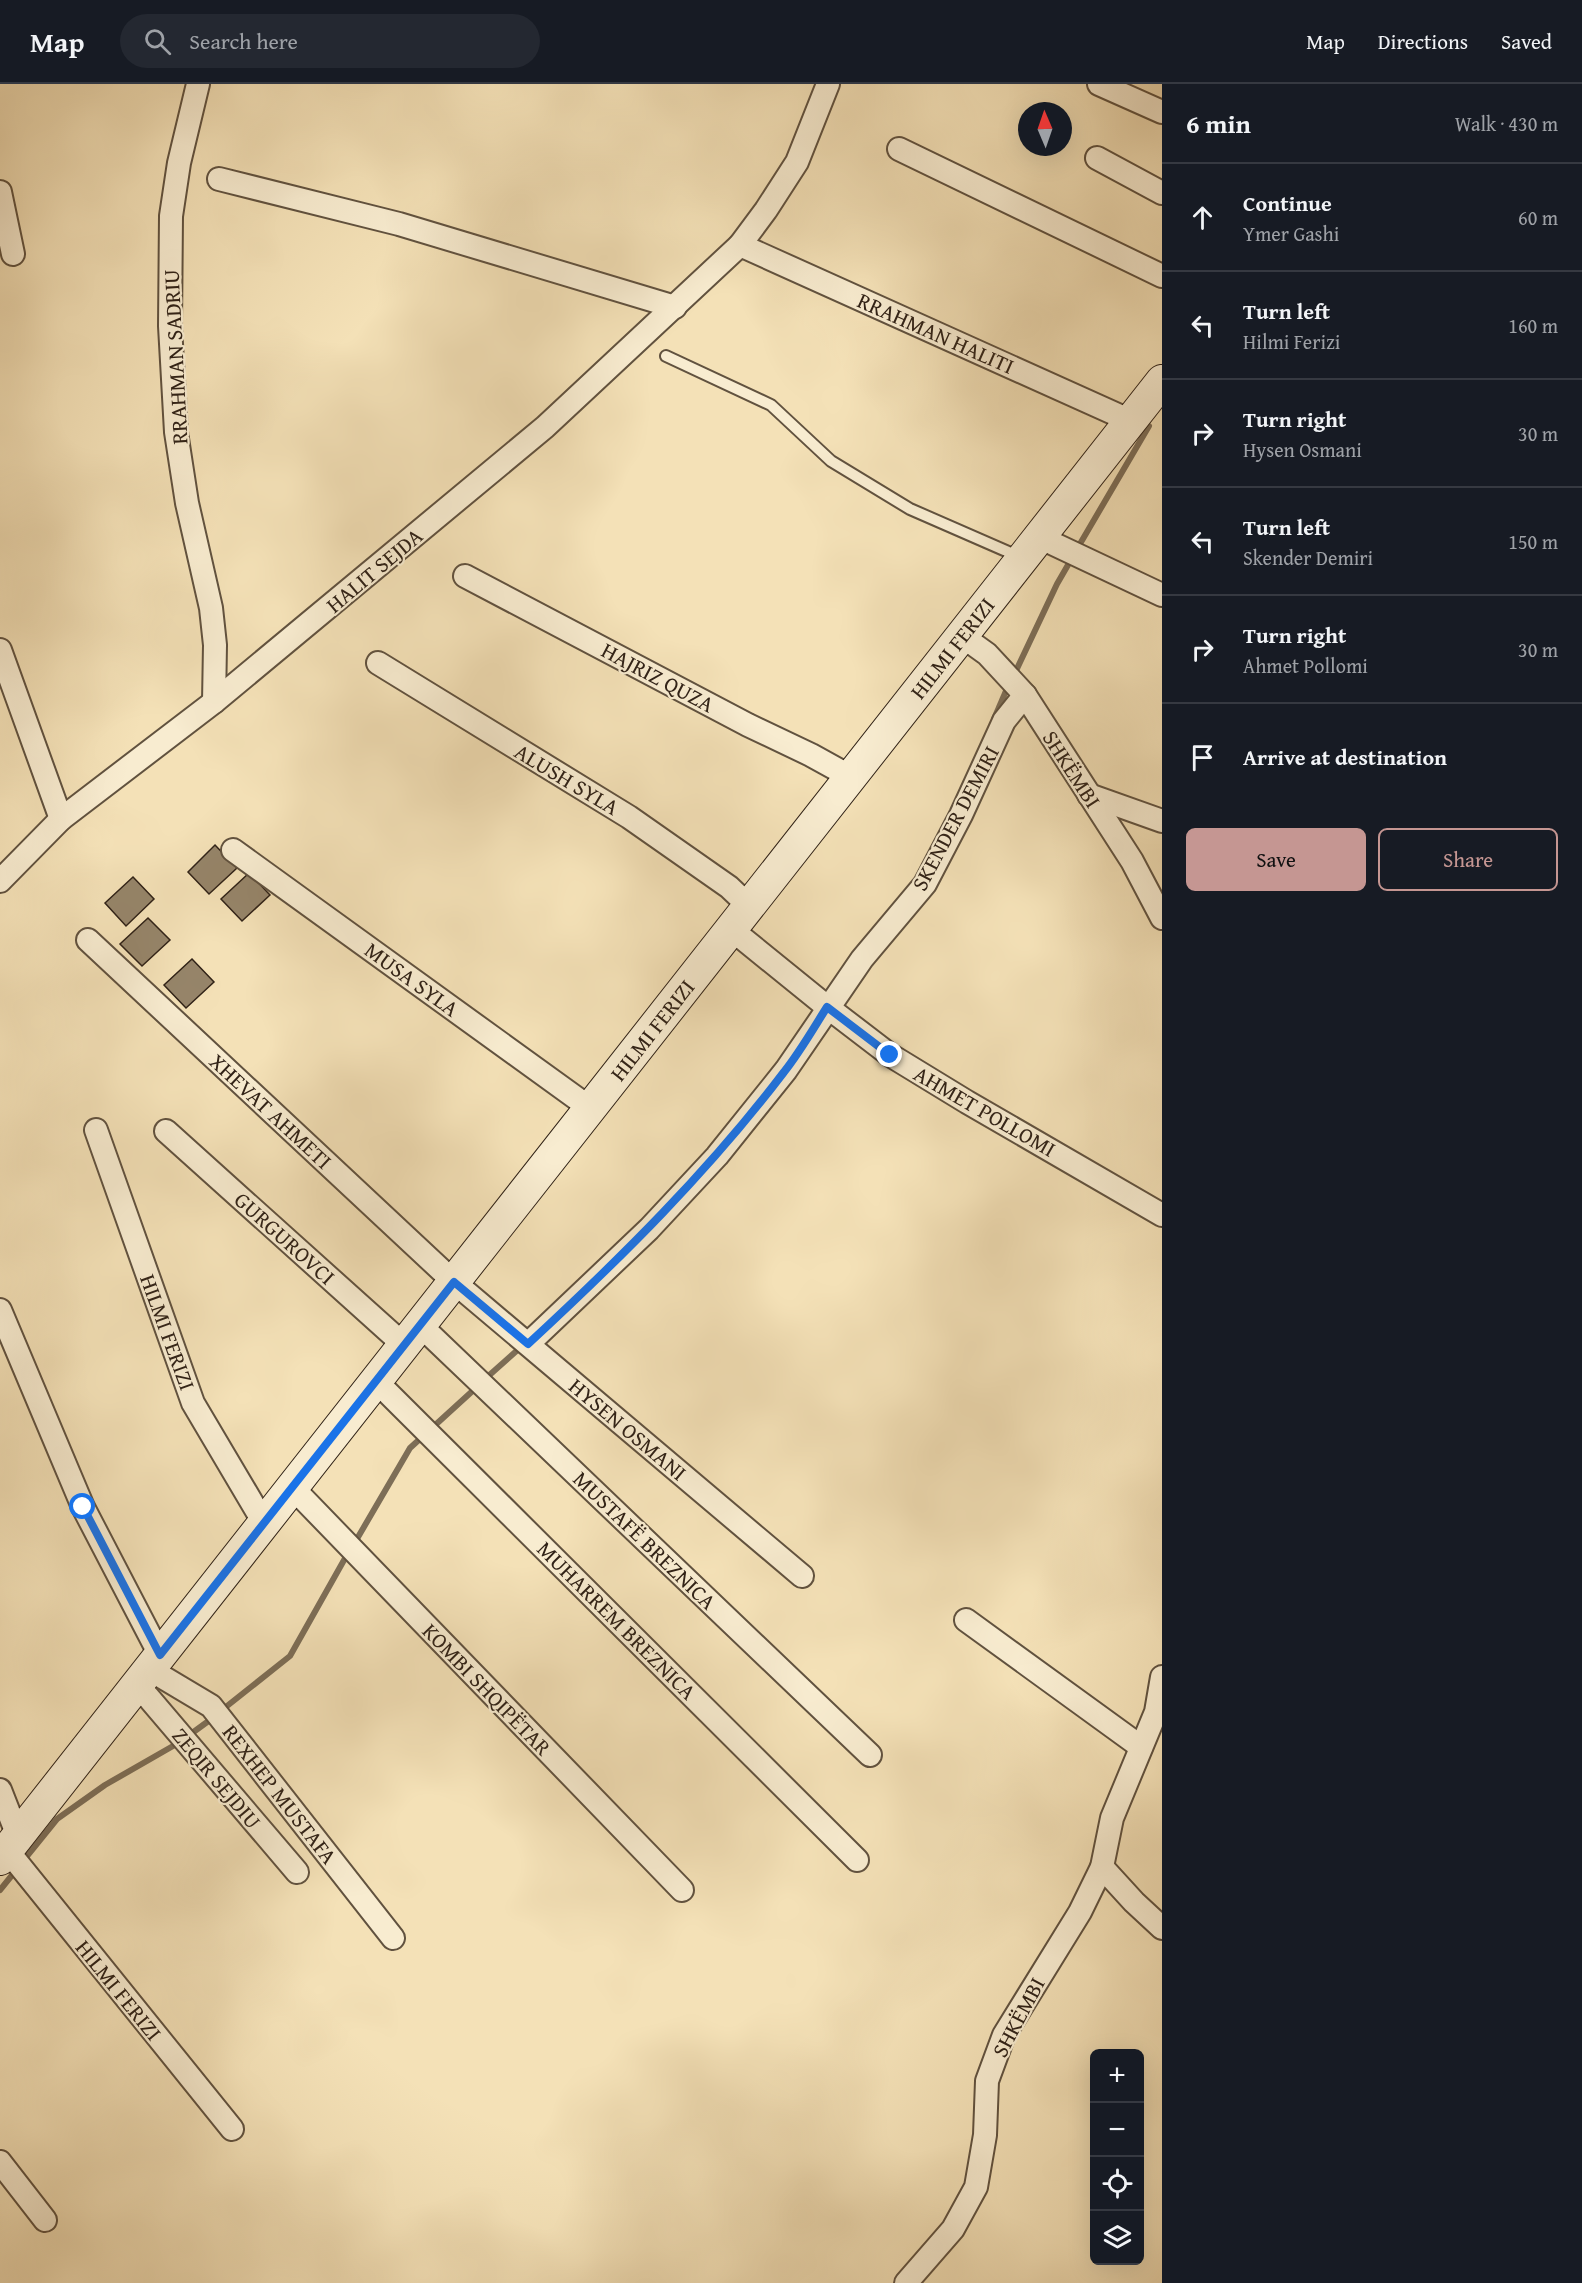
<!DOCTYPE html>
<meta charset="utf-8">
<style>
:root{--surface:#171b24;--page:#242831;--text:#f1f3f6;--muted:#9ea1a6;--line:#363941;--accent:#c59692}
body{margin:0;font-family:"Gentium Book Plus",serif;background:var(--page);color:var(--text)}
.controls{position:absolute;right:18px;bottom:18px;display:grid;overflow:hidden;border-radius:9px;box-shadow:0 6px 24px #0002}
.controls button{width:54px;height:54px;display:grid;place-items:center;padding:0;border:0;border-bottom:2px solid var(--line);background:var(--surface);color:var(--text);font:30px sans-serif}
.compass{position:absolute;left:1018px;top:18px;width:54px;height:54px;border-radius:50%;background:var(--surface);box-shadow:0 6px 24px #0002;rotate:358deg}
.stop{position:absolute;width:18px;height:18px;margin:-14px;border:4px solid #1a73e8;border-radius:50%;background:#fff}
.stop.end{background:#1a73e8;border-color:#fff;box-shadow:0 2px 6px #0008}
.list{margin:0;padding:0;list-style:none}
h2{display:flex;justify-content:space-between;align-items:center;height:78px;margin:0;padding:0 24px;font-size:26px}
h2 small{font-size:20px;font-weight:400;color:var(--muted)}
.list li{display:grid;grid-template-columns:39px 1fr auto;gap:18px;align-items:center;box-sizing:border-box;height:108px;padding:0 24px;border-top:2px solid var(--line)}
.list b{display:block;font-size:22px;white-space:nowrap}
.list p{margin:0;font-size:20px;white-space:nowrap;color:var(--muted)}
.list em{font-size:20px;font-style:normal;color:var(--muted)}
.actions{display:flex;gap:12px;padding:18px 24px}
.actions a{flex:1;padding:14px 0;border:2px solid var(--accent);border-radius:9px;text-align:center;font-size:21px;color:var(--accent)}
.actions .main{background:var(--accent);color:#111}
.icon{flex:none;width:33px;height:33px;fill:none;stroke:currentColor;stroke-width:2;stroke-linecap:round;stroke-linejoin:round}
.map{position:relative;flex:none;width:1162px;height:2199px;overflow:hidden}
header{display:flex;align-items:center;gap:36px;box-sizing:border-box;height:84px;padding:0 30px;background:var(--surface);border-bottom:2px solid var(--line)}
header strong{font-size:28px}
nav{display:flex;gap:33px;margin-inline-start:auto;font-size:21px}
.search{width:420px;height:54px;background:var(--page);display:flex;align-items:center;gap:15px;box-sizing:border-box;padding:0 21px;border-radius:33px;color:var(--muted);font-size:22px}
main{display:flex}
aside{flex:1;background:var(--surface)}
.map>svg:first-child{display:block}
.lines{fill:none;stroke-linecap:round;stroke-linejoin:round}
.stream{stroke:#7d6e57;stroke-width:6}
.building{fill:#96856a;stroke:#302217;stroke-width:1.5}
.lane-casing{stroke:#61523f;stroke-width:14}
.street-casing{stroke:#61523f;stroke-width:26}
.secondary-casing{stroke:#302217;stroke-width:34}
.lane{stroke:#f8ecd0;stroke-width:10}
.street{stroke:#f8ecd0;stroke-width:22}
.secondary{stroke:#f8ecd0;stroke-width:32}
.route{stroke:#1a73e8;stroke-width:8}
.labels{text-anchor:middle;stroke-width:4.5;stroke-linejoin:round;paint-order:stroke}
.street-label{font-size:22px;fill:#302217;stroke:#f8ecd0}
</style>
<header>
<strong>Map</strong>
<div class="search"><svg class="icon" aria-label="search" viewBox="0 0 24 24"><circle cx="10" cy="10" r="6"/><path d="M15 15l6 6"/></svg>Search here</div>
<nav><a>Map</a><a>Directions</a><a>Saved</a></nav>
</header>
<main>
<div class="map">
<svg width="1162" height="2199" viewBox="0 0 1162 2199">
<rect width="100%" height="100%" fill="#f4e1b7"/>
<filter id="stains"><feTurbulence type="fractalNoise" baseFrequency=".00333" numOctaves="4"/><feColorMatrix values="0 0 0 0 .2 0 0 0 0 .09 0 0 0 0 .02 0 0 0 .5 -.17"/></filter>
<radialGradient id="worn" r=".72"><stop offset=".6" stop-color="#630" stop-opacity="0"/><stop offset="1" stop-color="#630" stop-opacity=".3"/></radialGradient>
<g class="lines">
<g class="stream">
<polyline points="1077,465 1149,342"/>
<polyline points="1014,591 1057,500 1072,474"/>
<polyline points="994,635 1009,600"/>
<polyline points="485,1295 522,1262"/>
<polyline points="354,1460 410,1364 478,1302"/>
<polyline points="222,1626 290,1572 348,1469"/>
<polyline points="188,1652 214,1633"/>
<polyline points="23,1777 57,1735 105,1701 180,1658"/>
<polyline points="0,1806 17,1785"/>
</g>
</g>
<g class="building">
<polygon points="215,761 237,784 209,810 188,788"/>
<polygon points="249,789 270,811 242,837 221,815"/>
<polygon points="133,793 154,815 126,842 105,819"/>
<polygon points="148,834 170,856 142,882 120,860"/>
<polygon points="192,875 214,898 186,924 164,901"/>
</g>
<g class="lines">
<defs>
<polyline id="lane" points="666,272 771,321 831,377 910,425 1020,473"/>
<g id="street">
<polyline points="198,0 179,79 171,132 170,242 176,348 187,419 211,524 215,561 214,618"/>
<polyline points="1099,0 1162,28"/>
<polyline points="899,65 1162,192"/>
<polyline points="1097,74 1162,109"/>
<polyline points="219,95 399,140 675,223"/>
<polyline points="0,108 13,170"/>
<polyline points="740,161 1131,337"/>
<polyline points="1039,453 1162,511"/>
<polyline points="465,492 748,641 811,671 851,693"/>
<polyline points="962,552 987,570 1025,611 1132,777 1162,834"/>
<polyline points="0,566 61,735"/>
<polyline points="378,579 629,733 729,803 749,822"/>
<polyline points="1089,711 1162,737"/>
<polyline points="233,766 590,1024"/>
<polyline points="0,797 61,735 214,618 545,343 740,161 766,126 797,78 828,0"/>
<polyline points="731,845 826,922 890,971 967,1018 1162,1131"/>
<polyline points="88,856 454,1198 802,1492"/>
<polyline points="96,1046 193,1319 264,1439"/>
<polyline points="166,1047 404,1261"/>
<polyline points="0,1226 83,1423 160,1571"/>
<polyline points="420,1241 870,1671"/>
<polyline points="528,1260 649,1145 717,1072 786,986 862,875 925,800 961,731 1004,637 1025,611"/>
<polyline points="376,1297 857,1776"/>
<polyline points="292,1403 682,1806"/>
<polyline points="966,1536 1141,1663"/>
<polyline points="149,1585 211,1622 393,1854"/>
<polyline points="137,1600 297,1788"/>
<polyline points="0,1706 18,1752"/>
<polyline points="7,1766 232,2045"/>
<polyline points="1102,1783 1134,1818 1162,1844"/>
<polyline points="0,2078 45,2136"/>
<polyline points="906,2199 953,2145 976,2103 985,2051 987,1997 1004,1951 1080,1828 1102,1783 1112,1734 1156,1628 1162,1593"/>
</g>
<polyline id="secondary" points="0,1775 1162,297"/>
</defs>
<use href="#lane" class="lane-casing"/>
<use href="#street" class="street-casing"/>
<use href="#secondary" class="secondary-casing"/>
<use href="#lane" class="lane"/>
<use href="#street" class="street"/>
<use href="#secondary" class="secondary"/>
</g>
<g class="lines">
<path class="route" d="M83 1423 160 1571 454 1198 528 1260C620 1175 708 1088 784 988 800 968 813 945 827 923L890 971"/>
</g>
<g class="labels">
<g class="street-label">
<text transform="translate(936 249) rotate(24)" y="8">RRAHMAN HALITI</text>
<text transform="translate(175 273) rotate(-93)" y="8">RRAHMAN SADRIU</text>
<text transform="translate(374 486) rotate(-40)" y="8">HALIT SEJDA</text>
<text transform="translate(952 564) rotate(-52)" y="8">HILMI FERIZI</text>
<text transform="translate(658 593) rotate(28)" y="8">HAJRIZ QUZA</text>
<text transform="translate(1072 685) rotate(57)" y="8">SHKËMBI</text>
<text transform="translate(567 695) rotate(31)" y="8">ALUSH SYLA</text>
<text transform="translate(955 734) rotate(-62)" y="8">SKENDER DEMIRI</text>
<text transform="translate(412 895) rotate(36)" y="8">MUSA SYLA</text>
<text transform="translate(652 946) rotate(-52)" y="8">HILMI FERIZI</text>
<text transform="translate(271 1027) rotate(43)" y="8">XHEVAT AHMETI</text>
<text transform="translate(985 1027) rotate(30)" y="8">AHMET POLLOMI</text>
<text transform="translate(285 1154) rotate(42)" y="8">GURGUROVCI</text>
<text transform="translate(168 1248) rotate(70)" y="8">HILMI FERIZI</text>
<text transform="translate(628 1345) rotate(40)" y="8">HYSEN OSMANI</text>
<text transform="translate(645 1456) rotate(44)" y="8">MUSTAFË BREZNICA</text>
<text transform="translate(617 1536) rotate(45)" y="8">MUHARREM BREZNICA</text>
<text transform="translate(487 1605) rotate(46)" y="8">KOMBI SHQIPËTAR</text>
<text transform="translate(217 1694) rotate(50)" y="8">ZEQIR SEJDIU</text>
<text transform="translate(280 1710) rotate(52)" y="8">REXHEP MUSTAFA</text>
<text transform="translate(119 1906) rotate(51)" y="8">HILMI FERIZI</text>
<text transform="translate(1018 1933) rotate(-62)" y="8">SHKËMBI</text>
</g>
</g>
<rect width="100%" height="100%" filter="url(#stains)"/>
<rect width="100%" height="100%" fill="url(#worn)"/>
</svg>
<div class="controls">
<button>+</button>
<button>−</button>
<button><svg class="icon" aria-label="locate" viewBox="0 0 24 24"><circle cx="12" cy="12" r="6"/><path d="M12 2v4M12 18v4M2 12h4M18 12h4"/></svg></button>
<button><svg class="icon" aria-label="layers" viewBox="0 0 24 24"><path d="M12 4l9 5-9 5-9-5zM3 14l9 5 9-5"/></svg></button>
</div>
<svg class="compass" viewBox="-18 -18 36 36"><path d="M0-13l5 13h-10z" fill="#e53935"/><path d="M0 13l5-13h-10z" fill="#9ea1a6"/></svg>
<div class="stop" style="left:83px;top:1423px"></div>
<div class="stop end" style="left:890px;top:971px"></div>
</div>
<aside>
<h2>6 min<small>Walk · 430 m</small></h2>
<ul class="list">
<li><svg class="icon" aria-label="ahead" viewBox="0 0 24 24"><path d="M12 20V5M6 11l6-6 6 6"/></svg><div><b>Continue</b><p>Ymer Gashi</p></div><em>60 m</em></li>
<li><svg class="icon" aria-label="left" viewBox="0 0 24 24"><path d="M17 20v-9H6M10 6l-5 5 5 5"/></svg><div><b>Turn left</b><p>Hilmi Ferizi</p></div><em>160 m</em></li>
<li><svg class="icon" aria-label="right" viewBox="0 0 24 24"><path d="M7 20v-9h11M14 6l5 5-5 5"/></svg><div><b>Turn right</b><p>Hysen Osmani</p></div><em>30 m</em></li>
<li><svg class="icon" aria-label="left" viewBox="0 0 24 24"><path d="M17 20v-9H6M10 6l-5 5 5 5"/></svg><div><b>Turn left</b><p>Skender Demiri</p></div><em>150 m</em></li>
<li><svg class="icon" aria-label="right" viewBox="0 0 24 24"><path d="M7 20v-9h11M14 6l5 5-5 5"/></svg><div><b>Turn right</b><p>Ahmet Pollomi</p></div><em>30 m</em></li>
<li><svg class="icon" aria-label="arrive" viewBox="0 0 24 24"><path d="M6 21V4h12l-3 4 3 4H6"/></svg><div><b>Arrive at destination</b></div></li>
</ul>
<div class="actions"><a class="main">Save</a><a>Share</a></div>
</aside>
</main>
